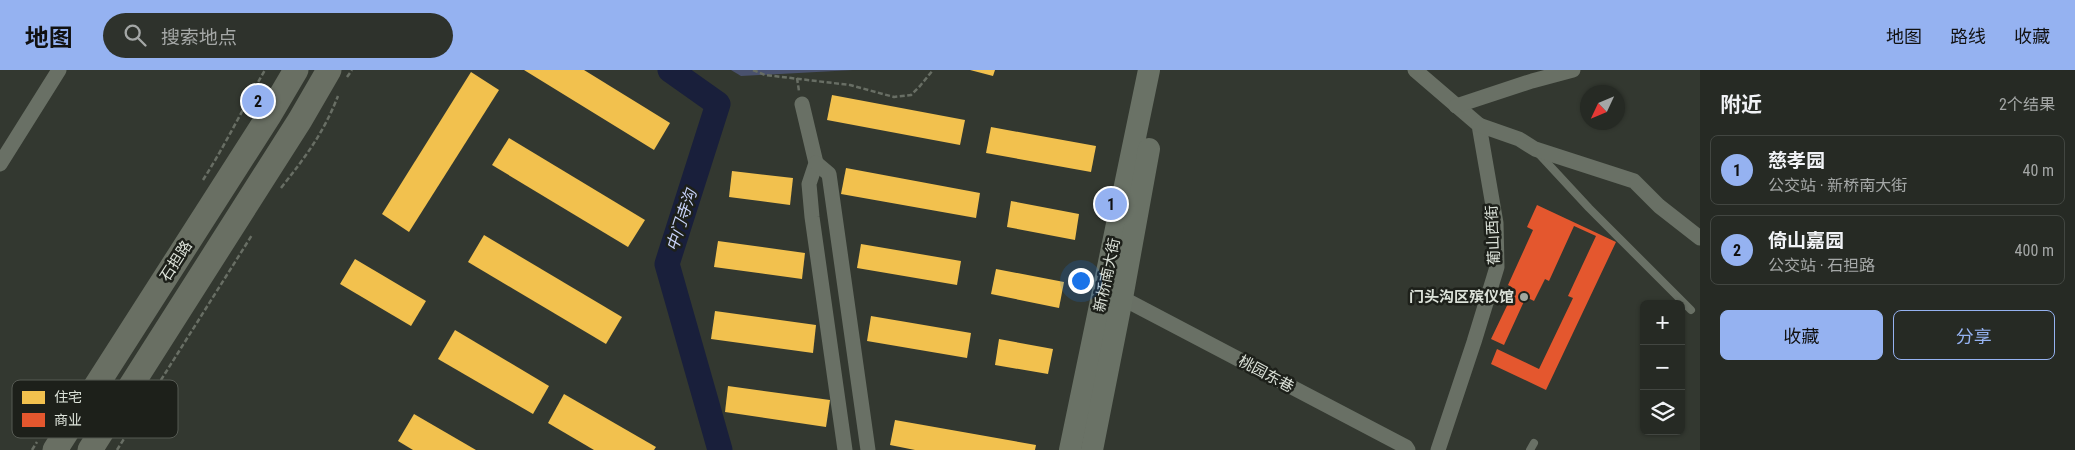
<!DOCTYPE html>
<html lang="zh">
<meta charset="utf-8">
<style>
:root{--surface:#262a24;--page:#2e322c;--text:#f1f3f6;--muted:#a4a7a6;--line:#424641;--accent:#95b2f1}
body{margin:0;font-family:"Roboto Condensed","Noto Sans SC",sans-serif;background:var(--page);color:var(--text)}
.controls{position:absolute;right:15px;bottom:15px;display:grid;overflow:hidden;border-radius:8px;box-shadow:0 1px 4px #0004}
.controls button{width:45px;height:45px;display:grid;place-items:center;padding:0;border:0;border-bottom:1px solid var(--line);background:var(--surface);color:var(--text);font:25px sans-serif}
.compass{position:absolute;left:1580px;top:15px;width:45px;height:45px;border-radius:50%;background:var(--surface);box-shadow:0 1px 4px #0004;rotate:226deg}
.you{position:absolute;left:1080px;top:210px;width:18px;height:18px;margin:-12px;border:4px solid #fff;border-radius:50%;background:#1a73e8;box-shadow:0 0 0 8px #1a73e833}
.badge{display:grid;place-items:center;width:32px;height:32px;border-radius:50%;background:var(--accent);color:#111;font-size:16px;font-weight:700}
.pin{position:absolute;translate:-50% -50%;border:2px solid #fff;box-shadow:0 1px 5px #0006}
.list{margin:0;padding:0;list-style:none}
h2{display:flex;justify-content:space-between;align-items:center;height:65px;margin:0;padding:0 20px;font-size:21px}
h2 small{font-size:16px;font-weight:400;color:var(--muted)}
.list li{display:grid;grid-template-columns:32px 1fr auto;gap:15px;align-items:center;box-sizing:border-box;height:70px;margin:0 10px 10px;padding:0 10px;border:1px solid var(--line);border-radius:8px}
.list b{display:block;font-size:19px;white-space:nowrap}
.list p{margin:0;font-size:16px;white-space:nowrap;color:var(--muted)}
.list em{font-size:16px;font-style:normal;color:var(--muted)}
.actions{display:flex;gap:10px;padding:15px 20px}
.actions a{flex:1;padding:11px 0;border:1px solid var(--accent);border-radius:8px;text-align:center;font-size:18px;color:var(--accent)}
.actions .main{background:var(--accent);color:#111}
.icon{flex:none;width:28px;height:28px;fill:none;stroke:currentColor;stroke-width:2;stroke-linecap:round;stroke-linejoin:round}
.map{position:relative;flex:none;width:1700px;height:380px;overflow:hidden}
header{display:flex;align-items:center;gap:30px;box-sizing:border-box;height:70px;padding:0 25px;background:var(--accent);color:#111}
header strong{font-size:24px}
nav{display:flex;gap:28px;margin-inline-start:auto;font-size:18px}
.search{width:350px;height:45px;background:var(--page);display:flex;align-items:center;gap:12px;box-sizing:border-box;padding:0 18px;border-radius:28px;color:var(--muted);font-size:19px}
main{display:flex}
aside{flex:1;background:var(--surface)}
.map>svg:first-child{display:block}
.green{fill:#49516d}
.homes{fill:#f2c14e}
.shops{fill:#e4572e}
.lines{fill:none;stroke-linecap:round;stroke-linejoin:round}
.river{stroke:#191f3b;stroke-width:25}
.path{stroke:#686e64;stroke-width:2.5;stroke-dasharray:5 2.5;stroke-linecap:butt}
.service{stroke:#697065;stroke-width:8}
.minor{stroke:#697065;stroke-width:15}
.secondary{stroke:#6a7266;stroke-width:22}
.primary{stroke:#696f63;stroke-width:25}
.poi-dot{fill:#a1a69e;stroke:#1d201a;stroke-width:2}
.labels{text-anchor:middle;stroke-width:5;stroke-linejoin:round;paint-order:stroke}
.street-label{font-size:15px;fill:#dce2d9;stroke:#1d201a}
.poi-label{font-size:15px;font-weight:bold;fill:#dce2d9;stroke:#1d201a;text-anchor:end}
.water-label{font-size:16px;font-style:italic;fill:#c8d3fa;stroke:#1d201a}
.key{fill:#1d201a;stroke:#565a53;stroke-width:1}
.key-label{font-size:14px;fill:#dce2d9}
</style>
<header>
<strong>地图</strong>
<div class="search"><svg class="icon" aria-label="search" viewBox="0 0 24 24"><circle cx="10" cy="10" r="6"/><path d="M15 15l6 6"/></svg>搜索地点</div>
<nav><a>地图</a><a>路线</a><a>收藏</a></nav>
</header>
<main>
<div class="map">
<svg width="1700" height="380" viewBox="0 0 1700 380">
<rect width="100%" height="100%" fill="#333830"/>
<polygon class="green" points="731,0 853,0 741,6"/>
<g class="homes">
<polygon points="524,0 584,0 670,53 654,80"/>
<polygon points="970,0 995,0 993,6"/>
<polygon points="471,2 499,20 409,162 382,144"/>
<polygon points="832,25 965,50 960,75 827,50"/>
<polygon points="991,57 1096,76 1091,102 986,83"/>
<polygon points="509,68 645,150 628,177 492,95"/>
<polygon points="846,98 980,123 976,148 841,124"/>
<polygon points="732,101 793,108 790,135 729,127"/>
<polygon points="1011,131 1079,144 1075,170 1007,157"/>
<polygon points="484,165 622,247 606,274 468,192"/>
<polygon points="718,171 805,183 802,209 714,197"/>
<polygon points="861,174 961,191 957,215 857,198"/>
<polygon points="355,189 426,231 411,256 340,214"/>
<polygon points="996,199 1064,212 1059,238 991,224"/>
<polygon points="715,241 816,255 813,283 711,269"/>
<polygon points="871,246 971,263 967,288 867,271"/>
<polygon points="455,260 549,316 533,344 438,289"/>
<polygon points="999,269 1053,279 1048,304 995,295"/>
<polygon points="728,316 830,330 826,357 725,342"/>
<polygon points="564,324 656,377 654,380 594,380 548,353"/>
<polygon points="414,344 476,380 413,380 398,371"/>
<polygon points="895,350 1036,375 1035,380 915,380 890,375"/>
</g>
<polygon class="shops" points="1537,135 1616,172 1546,320 1491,294 1497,279 1539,299 1573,228 1568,226 1596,166 1574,156 1549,211 1545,209 1534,231 1526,227 1504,275 1491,269 1515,219 1508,215 1533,160 1527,157"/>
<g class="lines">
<polyline class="river" points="670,0 718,34 667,194 720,380"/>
<g class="path">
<polyline points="753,0 765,5 850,15 894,27 911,25 920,16 933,0"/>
<polyline points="347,7 352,0"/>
<polyline points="797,8 799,21"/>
<path d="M203 110C226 74 244 36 265 0"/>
<path d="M281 118C306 86 323 64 338 26"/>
<polyline points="32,380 37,372"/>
<polyline points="117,380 252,165"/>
</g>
<g class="service">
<polyline points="1538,83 1589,138 1691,240"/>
<polyline points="1530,380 1534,373"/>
</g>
<g class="minor">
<polyline points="1415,0 1479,55 1496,153 1497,197 1474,272 1438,380"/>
<polyline points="802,34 816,93 809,114 812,147 845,380"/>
<polyline points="1456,36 1532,11 1573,0"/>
<polyline points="1479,55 1519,69 1535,79 1634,111 1659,136 1700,168"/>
<polyline points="816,93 829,104 868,380"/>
<polyline points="0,94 59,0"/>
<polyline points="1122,228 1406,377 1408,380"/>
</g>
<g class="secondary">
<polyline points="1070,380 1149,0"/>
<polyline points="1092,380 1122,228 1149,79"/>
</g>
<g class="primary">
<polyline points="55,380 270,44 296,0"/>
<polyline points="90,380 300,50 329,0"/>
</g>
</g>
<circle class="poi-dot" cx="1524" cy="227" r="5"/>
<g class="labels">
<g class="street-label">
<text transform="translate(1493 165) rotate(-93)" y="5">葡山西街</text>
<text transform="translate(176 191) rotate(-57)" y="5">石担路</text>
<text transform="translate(1107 205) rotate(-78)" y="5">新桥南大街</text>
<text transform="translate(1266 304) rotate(28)" y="5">桃园东巷</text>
</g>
<g class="poi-label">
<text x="1514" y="232">门头沟区殡仪馆</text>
</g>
<g class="water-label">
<text transform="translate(681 150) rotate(-72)" y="6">中门寺沟</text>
</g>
</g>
<rect x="12" y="310" width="166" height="58" rx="8" class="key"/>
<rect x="22" y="321" width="23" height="13" fill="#f2c14e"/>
<rect x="22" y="343" width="23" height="14" fill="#e4572e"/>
<g class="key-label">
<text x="54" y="332">住宅</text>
<text x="54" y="355">商业</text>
</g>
</svg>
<div class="controls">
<button>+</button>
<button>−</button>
<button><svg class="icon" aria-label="layers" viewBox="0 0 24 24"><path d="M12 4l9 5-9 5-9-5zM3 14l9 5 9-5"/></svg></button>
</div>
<svg class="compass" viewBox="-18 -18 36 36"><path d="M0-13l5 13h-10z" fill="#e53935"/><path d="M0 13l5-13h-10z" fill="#a4a7a6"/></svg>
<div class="you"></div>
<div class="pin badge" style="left:1111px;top:134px">1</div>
<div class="pin badge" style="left:258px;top:31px">2</div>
</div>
<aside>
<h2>附近<small>2个结果</small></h2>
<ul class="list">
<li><span class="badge">1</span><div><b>慈孝园</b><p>公交站 · 新桥南大街</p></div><em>40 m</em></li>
<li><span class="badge">2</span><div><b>倚山嘉园</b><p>公交站 · 石担路</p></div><em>400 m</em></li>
</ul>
<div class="actions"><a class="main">收藏</a><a>分享</a></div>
</aside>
</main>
